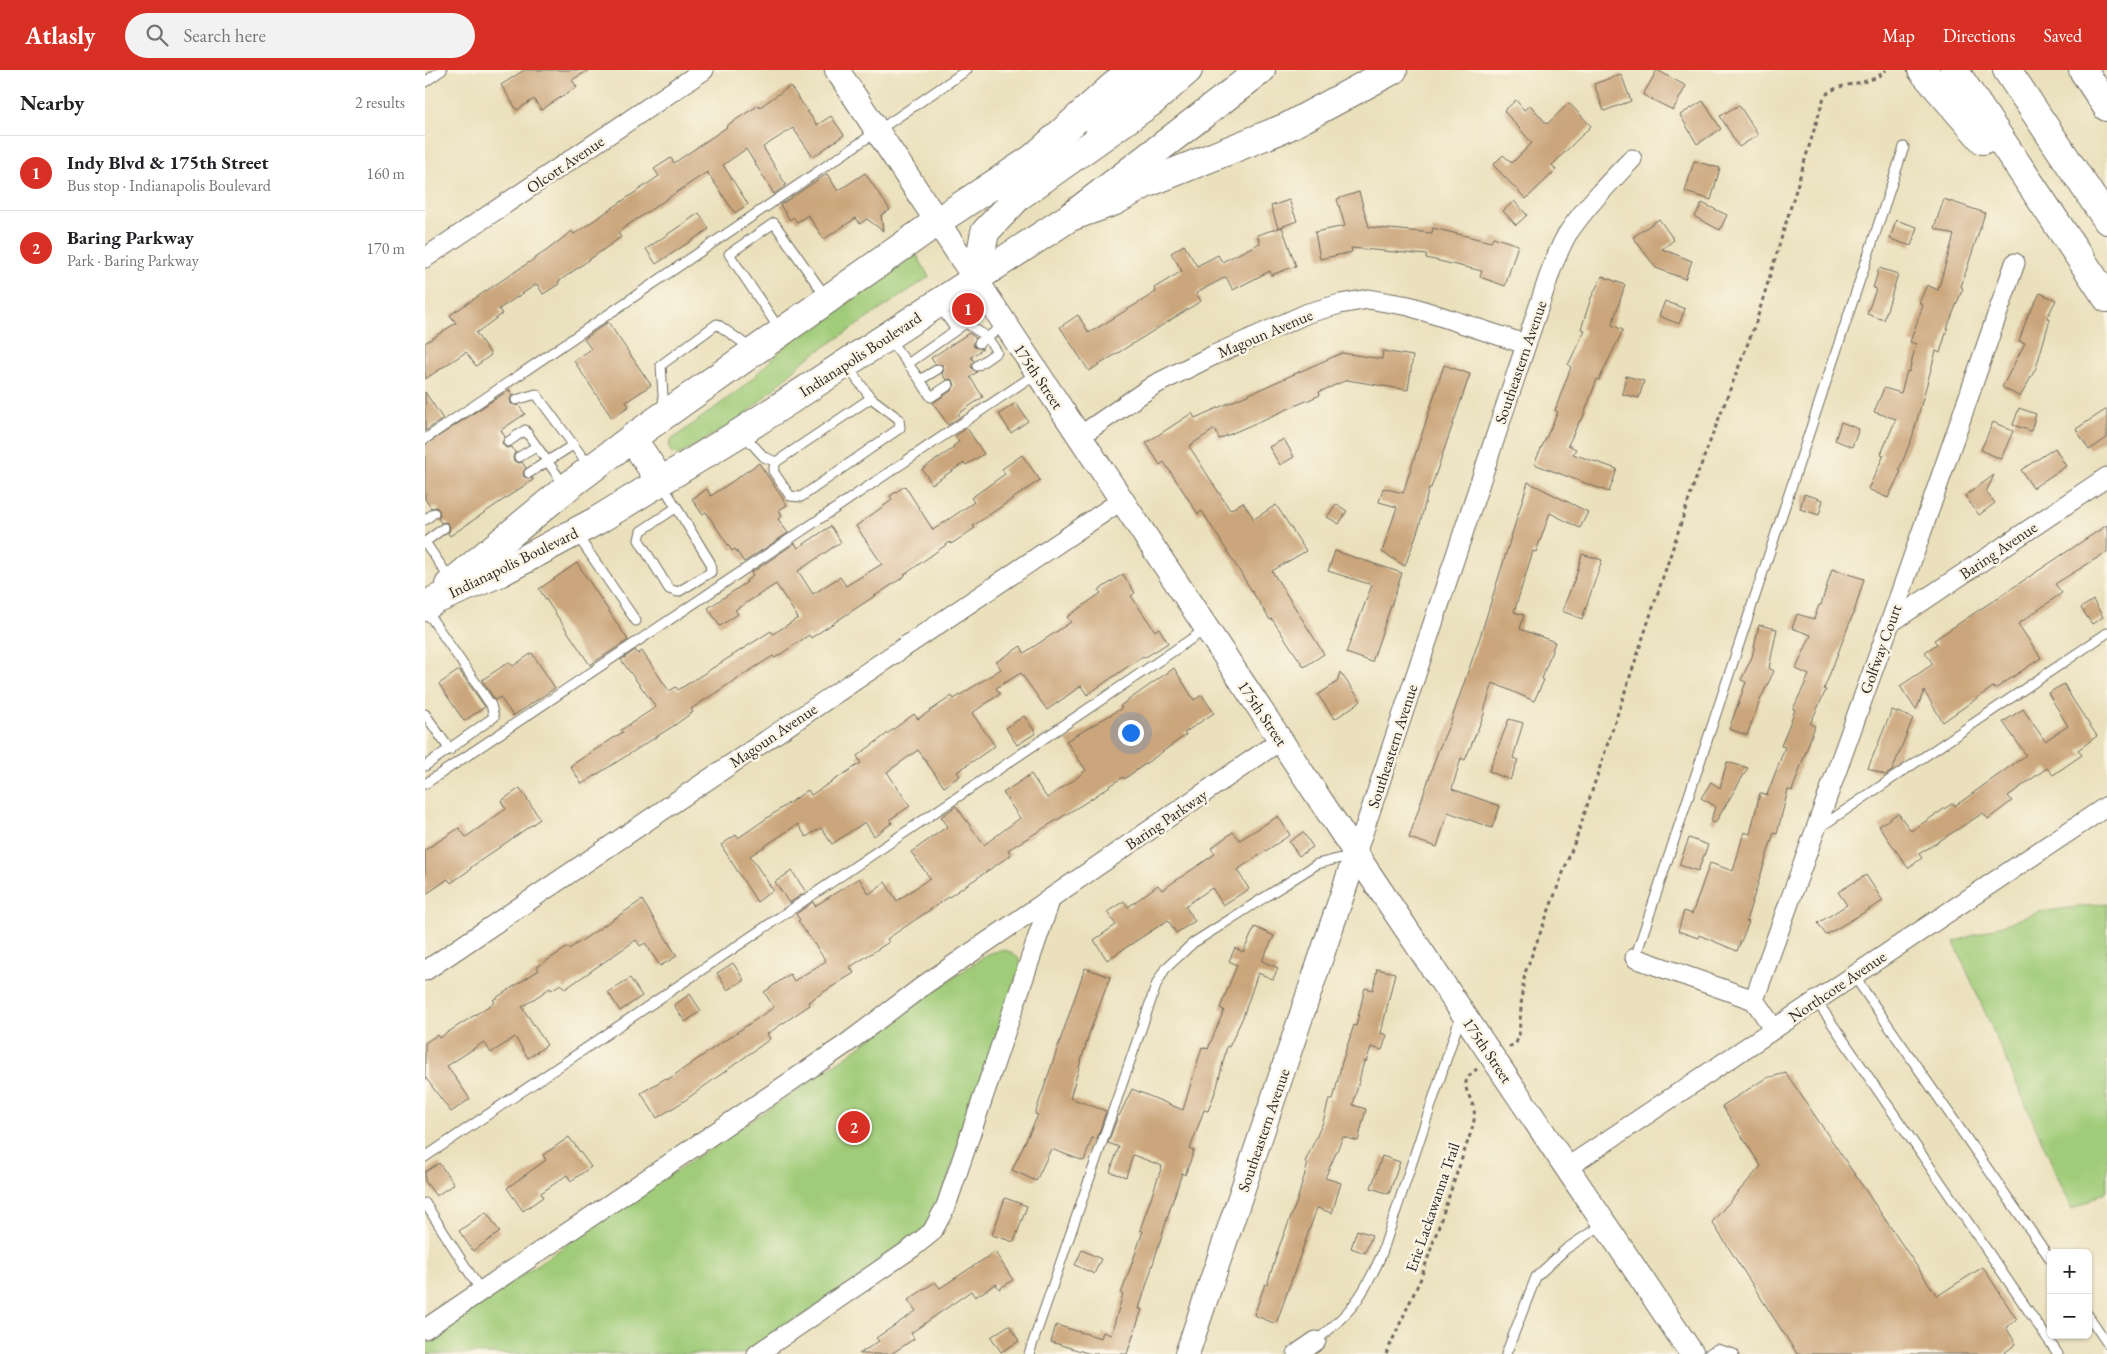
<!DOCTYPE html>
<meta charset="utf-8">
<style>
:root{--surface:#fff;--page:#f2f2f2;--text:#202124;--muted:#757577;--line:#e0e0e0;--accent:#d93025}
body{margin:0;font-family:"EB Garamond",serif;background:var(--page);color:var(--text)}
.controls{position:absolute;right:15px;bottom:15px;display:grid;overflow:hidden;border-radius:8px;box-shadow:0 1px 4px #0004}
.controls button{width:45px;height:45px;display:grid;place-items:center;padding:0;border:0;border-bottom:1px solid var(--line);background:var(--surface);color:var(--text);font:25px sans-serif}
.you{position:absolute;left:705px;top:662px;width:18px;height:18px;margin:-12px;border:4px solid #fff;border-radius:50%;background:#1a73e8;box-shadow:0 0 0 8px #1a73e833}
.badge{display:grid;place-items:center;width:32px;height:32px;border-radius:50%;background:var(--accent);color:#fff;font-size:16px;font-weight:700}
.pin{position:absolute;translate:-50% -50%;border:2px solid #fff;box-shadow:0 1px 5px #0006}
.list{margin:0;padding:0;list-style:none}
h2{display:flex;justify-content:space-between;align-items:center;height:65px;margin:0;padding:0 20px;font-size:21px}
h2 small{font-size:16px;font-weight:400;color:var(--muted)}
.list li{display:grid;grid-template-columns:32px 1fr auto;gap:15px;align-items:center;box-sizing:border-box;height:75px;padding:0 20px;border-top:1px solid var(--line)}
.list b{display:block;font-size:19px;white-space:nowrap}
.list p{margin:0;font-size:16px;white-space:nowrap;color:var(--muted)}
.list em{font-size:16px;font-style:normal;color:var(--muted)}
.icon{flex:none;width:28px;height:28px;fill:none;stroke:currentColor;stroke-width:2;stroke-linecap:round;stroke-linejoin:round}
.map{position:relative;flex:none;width:1682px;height:1284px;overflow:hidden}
header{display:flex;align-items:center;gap:30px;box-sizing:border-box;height:70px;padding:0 25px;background:var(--accent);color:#fff}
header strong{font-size:24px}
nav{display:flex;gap:28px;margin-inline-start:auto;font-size:18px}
.search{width:350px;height:45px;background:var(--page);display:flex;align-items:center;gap:12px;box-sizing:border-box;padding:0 18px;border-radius:28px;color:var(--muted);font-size:19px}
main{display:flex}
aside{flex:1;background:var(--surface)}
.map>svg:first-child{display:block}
.green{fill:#a0cc79;stroke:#667c52}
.building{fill:#cba67c}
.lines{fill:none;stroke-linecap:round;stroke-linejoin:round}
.service-casing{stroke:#6e6a5e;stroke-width:11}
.minor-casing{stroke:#6e6a5e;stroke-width:21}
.tertiary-casing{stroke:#6e6a5e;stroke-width:26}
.primary-casing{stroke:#6e6a5e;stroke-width:30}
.motorway-casing{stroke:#6e6a5e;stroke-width:30}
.path{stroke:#6e6a5e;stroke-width:3;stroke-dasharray:4 4;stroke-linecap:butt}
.service{stroke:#fff;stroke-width:9}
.minor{stroke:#fff;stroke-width:19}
.tertiary{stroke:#fff;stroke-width:24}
.primary{stroke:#fff;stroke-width:28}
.motorway{stroke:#fff;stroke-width:28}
.labels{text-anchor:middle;stroke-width:5;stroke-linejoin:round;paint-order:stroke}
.street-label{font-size:16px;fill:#2b2b2b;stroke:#fcf5e5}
</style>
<header>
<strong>Atlasly</strong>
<div class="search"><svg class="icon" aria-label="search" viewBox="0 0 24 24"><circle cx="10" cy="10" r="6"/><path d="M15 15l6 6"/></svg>Search here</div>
<nav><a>Map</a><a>Directions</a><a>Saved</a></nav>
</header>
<main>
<aside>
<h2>Nearby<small>2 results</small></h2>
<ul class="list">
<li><span class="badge">1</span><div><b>Indy Blvd &amp; 175th Street</b><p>Bus stop · Indianapolis Boulevard</p></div><em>160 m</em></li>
<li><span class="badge">2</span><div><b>Baring Parkway</b><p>Park · Baring Parkway</p></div><em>170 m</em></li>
</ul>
</aside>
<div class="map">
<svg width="1682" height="1284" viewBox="0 0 1682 1284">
<rect width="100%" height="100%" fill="#fcf5e5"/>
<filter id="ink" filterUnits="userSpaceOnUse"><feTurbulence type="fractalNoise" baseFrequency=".02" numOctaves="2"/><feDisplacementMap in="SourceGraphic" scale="10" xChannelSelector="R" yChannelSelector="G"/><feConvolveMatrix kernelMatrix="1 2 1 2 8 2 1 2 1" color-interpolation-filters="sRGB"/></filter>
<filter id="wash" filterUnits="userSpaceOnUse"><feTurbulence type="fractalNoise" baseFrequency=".0096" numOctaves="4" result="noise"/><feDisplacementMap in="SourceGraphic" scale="20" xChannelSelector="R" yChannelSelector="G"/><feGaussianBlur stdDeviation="1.12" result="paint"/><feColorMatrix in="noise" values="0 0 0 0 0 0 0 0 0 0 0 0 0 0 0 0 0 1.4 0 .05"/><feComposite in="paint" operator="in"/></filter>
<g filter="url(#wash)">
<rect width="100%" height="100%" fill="#eae0bc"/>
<g class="green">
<polygon points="492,185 504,207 380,290 318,347 254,385 246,382 244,378 245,371 318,317 368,269"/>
<polygon points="1682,833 1682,1121 1647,1139 1529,872 1614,842"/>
<path d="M575 880C585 880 593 884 596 895L512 1140 489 1171 321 1284H0V1270L422 986 491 934 561 885Z"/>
</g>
<g id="blocks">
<g class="building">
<polygon points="99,0 164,0 147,10 152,17 116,40 109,29 92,40 76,15"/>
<polygon points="1232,0 1261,16 1248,40 1218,25"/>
<polygon points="1196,4 1206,31 1179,41 1169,14"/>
<polygon points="365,16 392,55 406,46 419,65 388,87 368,58 338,77 361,115 349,124 321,79 298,95 323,134 310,143 282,102 200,157 193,163 196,167 133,212 134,214 118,224 112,214 74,239 77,244 51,263 66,285 51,296 41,282 0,309 0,273 31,253 25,245 121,181 147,161 149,164 234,106 229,99 246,88 249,93 302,57 301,56 334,35 335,37"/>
<polygon points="1091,30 1099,40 1105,35 1122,54 1144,33 1166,56 1127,95 1131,100 1101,129 1068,95 1078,85 1087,93 1107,73 1079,41"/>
<polygon points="1278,31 1296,59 1272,74 1255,45"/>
<polygon points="1314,35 1333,65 1314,77 1295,46"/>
<polygon points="1269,91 1295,98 1286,130 1260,122"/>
<polygon points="440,103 465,140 456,145 458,161 442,149 435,154 431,148 399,169 383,145 372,152 368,147 365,150 355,135 402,104 413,121"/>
<polygon points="934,122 944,157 1007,163 1008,158 1066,172 1068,167 1093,175 1080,216 1055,207 1057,201 1001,188 1002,185 926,178 927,182 895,189 890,162 920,156 912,129"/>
<polygon points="1519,129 1560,143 1536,217 1538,218 1524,253 1515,283 1511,281 1487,368 1474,400 1476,401 1463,428 1443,419 1459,385 1456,384 1471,349 1449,342 1459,318 1476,323 1482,301 1484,302 1491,274 1485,272 1498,235 1494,233 1502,215 1513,220 1529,165 1509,158"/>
<polygon points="864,130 872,151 853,158 846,136"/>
<polygon points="1089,131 1102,145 1091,155 1078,141"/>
<polygon points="1277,133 1302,145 1295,160 1270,147"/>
<polygon points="274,143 284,159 231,194 221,179"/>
<polygon points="1234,149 1249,170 1237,179 1267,191 1260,209 1231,198 1208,167"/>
<polygon points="1471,150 1492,157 1486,176 1465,169"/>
<polygon points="857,157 871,196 846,205 845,201 808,220 801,207 771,223 776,231 664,301 635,257 653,245 664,263 731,222 729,218 757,201 746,183 759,175 772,196 793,185 797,192 835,173 832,165"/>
<polygon points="1454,198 1473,204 1459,250 1442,244 1451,219 1448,218"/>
<polygon points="1177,206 1200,215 1187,255 1198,260 1174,310 1172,309 1157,350 1155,350 1143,375 1151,379 1148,384 1192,399 1184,422 1109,394 1133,342 1130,340 1146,297 1143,295 1160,260 1156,259 1166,228"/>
<polygon points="1615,223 1631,230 1622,248 1625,249 1611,298 1595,327 1577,317 1600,273 1594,271 1604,242 1605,242"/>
<polygon points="1240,231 1260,239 1254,254 1234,246"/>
<polygon points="183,252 226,315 201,332 204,336 187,348 149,291 166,279 159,269"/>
<polygon points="544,263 551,268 548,273 549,277 558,279 546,287 549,291 546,297 552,302 545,307 558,327 533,344 535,347 523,355 508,333 527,320 530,314 526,309 521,310 517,304 519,299 518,295 510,294 506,288"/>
<polygon points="958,281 988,286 983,320 922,310 894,322 895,325 794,369 790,359 764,376 805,440 818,432 829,449 851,435 881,481 847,501 899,584 879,597 847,549 845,550 777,441 773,444 739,392 735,395 721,373 767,343 770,348 917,283 957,289"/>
<polygon points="1019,295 1045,304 1006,418 1004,418 994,457 980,496 957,482 972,437 954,432 958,418 978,423"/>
<polygon points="1201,306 1219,311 1214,328 1197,324"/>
<polygon points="84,320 87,325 85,329 86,334 94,336 100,344 76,360 80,367 77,373 81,378 87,377 90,382 88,387 89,391 94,393 97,392 101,398 98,403 99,407 109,409 25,466 23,463 25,460 24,455 21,452 16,453 13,448 15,445 14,440 11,437 6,438 0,429 0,375"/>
<polygon points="0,322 18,349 0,361"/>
<polygon points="591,333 603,351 586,363 574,344"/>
<polygon points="1594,338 1611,344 1606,361 1588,355"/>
<polygon points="1682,339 1682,368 1664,380 1651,359"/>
<polygon points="1416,352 1434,359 1427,377 1410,370"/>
<polygon points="1568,352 1588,361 1576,389 1556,380"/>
<polygon points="542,358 559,384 541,395 539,393 507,414 497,399 529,378 528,376 534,372 530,366"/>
<polygon points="859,369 869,387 855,395 844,377"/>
<polygon points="1630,378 1641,396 1608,418 1596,400"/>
<polygon points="597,385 615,410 548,456 550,458 526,474 525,472 479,505 480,506 386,568 384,565 350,588 348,586 313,608 266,639 268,642 250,655 157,714 145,696 198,662 196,660 231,637 196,590 210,580 213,584 217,581 244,621 251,617 253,620 346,561 348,564 373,548 351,514 310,540 313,544 295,556 283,538 322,512 321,511 328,506 326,503 370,473 373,478 406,456 416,472 373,501 388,524 415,507 421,516 457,494 431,456 467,430 465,426 480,416 508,460 549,432 546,428 580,404 577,399"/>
<polygon points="334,393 362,435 354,440 357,446 353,449 363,463 319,492 310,479 307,481 281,442 277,444 267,429 282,419 286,426"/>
<polygon points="1569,405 1561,422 1570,433 1554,445 1540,426"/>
<polygon points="1103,412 1163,442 1155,458 1125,443 1111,482 1108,481 1089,542 1099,545 1095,559 1130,572 1117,609 1119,610 1109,631 1068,613 1059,641 1060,642 1040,690 1036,688 1027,719 1075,736 1067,758 1023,742 1012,777 984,768 1013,681 1026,651 1057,561"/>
<polygon points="1379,424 1398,430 1394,445 1375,439"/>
<polygon points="911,434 922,441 914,454 902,447"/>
<polygon points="1682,455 1682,482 1630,514 1637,523 1593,554 1616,588 1570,619 1568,617 1518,652 1499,621 1491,640 1475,616 1508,594 1500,582 1512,574 1509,570"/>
<polygon points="910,481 977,503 947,592 921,583 947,515 903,501"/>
<polygon points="1157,484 1177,490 1157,549 1137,541 1152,503"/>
<polygon points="152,493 203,570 165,595 114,519"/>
<polygon points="1407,499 1439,509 1430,539 1399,619 1401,620 1385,654 1390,656 1367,721 1363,720 1352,764 1349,763 1321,851 1324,852 1312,881 1274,865 1273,868 1253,861 1259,841 1267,844 1285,793 1308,801 1319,762 1325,764 1335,723 1342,725 1360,677 1356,676 1370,640 1368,639 1384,605 1371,599 1386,565 1367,558 1372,544 1389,549 1394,535 1396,535"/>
<polygon points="698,504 710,523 706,526 730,561 734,558 743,573 719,588 718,586 662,625 656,616 622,640 596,603 571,618 575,624 547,643 570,676 532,702 535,706 519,717 493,680 462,702 485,736 464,750 467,753 449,766 440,752 407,774 396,758 381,767 373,754 325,786 348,820 332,832 296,775 311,765 313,768 383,720 386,725 436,693 432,686 489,644 493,649 527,626 529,629 576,599 571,592 596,576 599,583 646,552 642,547 676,523 674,520"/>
<polygon points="1668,530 1678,547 1667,554 1656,538"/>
<polygon points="1334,555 1352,559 1344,598 1349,601 1336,628 1322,665 1304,659 1321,612 1316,610 1327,587"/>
<polygon points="107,583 130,618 88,646 75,627 70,630 57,610 84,592 88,596"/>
<polygon points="749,598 769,630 777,625 789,643 759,663 761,665 699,709 698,707 663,731 583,780 586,785 462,869 464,872 425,897 429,903 383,932 385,935 342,964 345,969 259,1031 232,1048 216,1023 241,1008 242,1010 349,937 339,922 365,904 369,911 401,891 373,851 375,850 371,844 388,832 390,836 434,808 444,824 460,812 472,831 505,808 486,782 523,756 516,747 531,736 559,775 595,748 578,723 606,704 622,728 649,710 661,700 641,671 697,638 695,636"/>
<polygon points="34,600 60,637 39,651 14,614"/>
<polygon points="915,602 936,631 910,649 893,625 912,612"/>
<polygon points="1639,614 1648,630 1672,666 1653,680 1657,685 1628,705 1622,698 1583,726 1587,731 1563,749 1558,743 1494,784 1497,788 1483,798 1454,756 1473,743 1486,761 1528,733 1530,736 1601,685 1578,652 1598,639 1620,671 1643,656 1623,623"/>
<polygon points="1467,640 1488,648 1467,701 1460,705 1443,698"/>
<polygon points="599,646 611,663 592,675 581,658"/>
<polygon points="1084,649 1098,653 1088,688 1093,690 1085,710 1064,701"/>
<polygon points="1302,692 1323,698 1290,753 1286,752 1290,736 1276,728 1286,712 1295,718"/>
<polygon points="95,718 115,749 45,798 46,799 26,813 23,809 0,825 0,780 34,758 41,767 81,739 76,731"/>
<polygon points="853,746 865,765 812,800 824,819 798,835 787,818 760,836 770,851 751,863 743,850 682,890 669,870 691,855 682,842 699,831 703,837 733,815 737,820 790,784 786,778 808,762 815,770"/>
<polygon points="878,762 888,777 874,786 864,772"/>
<polygon points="1264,768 1283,775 1273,801 1254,795"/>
<polygon points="367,801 381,822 364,833 350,812"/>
<polygon points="1441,805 1458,831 1401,865 1393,853 1422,835 1413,822"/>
<polygon points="217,830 252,886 235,896 220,873 215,876 211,870 140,919 136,914 126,920 125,918 97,937 122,975 103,988 90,967 66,983 59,972 22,996 45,1029 26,1042 0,1007 0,973 12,965 14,968 70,932 68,930 114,900 112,897 143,877 144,879"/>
<polygon points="830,857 849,866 837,891 853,898 848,909 833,903 818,947 804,977 802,976 792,1017 783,1041 779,1040 765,1079 769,1081 760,1105 757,1103 745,1139 714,1239 717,1239 702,1284 666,1284 626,1272 631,1255 676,1268 678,1262 686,1265 698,1224 696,1224 707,1193 718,1161 715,1160 737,1096 708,1085 701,1107 685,1102 694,1077 683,1073 693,1046 694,1046 707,1019 758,1040 777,977 783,979 799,940 795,938 812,895 804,891 810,878 818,882"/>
<polygon points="308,893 319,910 302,920 292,903"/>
<polygon points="660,898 685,907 664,964 645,1028 681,1041 672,1069 667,1068 659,1091 626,1079 611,1111 587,1100 613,1045 610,1044"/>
<polygon points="952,899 970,903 956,963 962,965 957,980 946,977 941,992 939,991 928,1035 941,1039 933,1071 918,1067 900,1108 916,1113 907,1143 892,1138 851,1254 829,1245 840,1214 842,1215 854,1177 872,1131 883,1093 880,1092 898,1052 904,1029 908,1030 917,992 929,955 931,956 940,918 948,920"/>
<polygon points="205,908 217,926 195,941 183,922"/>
<polygon points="265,924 276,941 260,952 249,935"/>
<polygon points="1361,1003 1512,1226 1558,1197 1592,1250 1581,1257 1591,1274 1578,1284 1372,1284 1287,1152 1336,1096 1297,1036 1341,1008"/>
<polygon points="144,1067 166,1097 146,1111 142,1105 116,1123 118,1127 98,1141 82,1118 121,1090 118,1085"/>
<polygon points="957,1086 975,1092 964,1124 946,1118"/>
<polygon points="14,1093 29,1114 11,1126 0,1111 0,1102"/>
<polygon points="580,1128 602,1136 589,1172 567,1165"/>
<polygon points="61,1142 75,1162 48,1181 34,1161"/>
<polygon points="932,1160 947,1165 940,1183 926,1178"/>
<polygon points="657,1180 676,1189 669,1204 650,1195"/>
<polygon points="570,1182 588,1210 574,1219 571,1214 550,1227 546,1221 486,1263 489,1269 466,1284 434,1284 454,1271 451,1268 491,1241 483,1230 510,1212 515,1218"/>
<polygon points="584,1255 594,1271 576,1282 566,1267"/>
</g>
</g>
</g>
<g filter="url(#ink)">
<use href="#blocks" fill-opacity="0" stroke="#6e6a5e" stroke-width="1"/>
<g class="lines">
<defs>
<g id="service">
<polyline points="0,12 17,0"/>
<polyline points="514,236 531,260"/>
<polyline points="355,260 304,184 349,153 401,227"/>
<polyline points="464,269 495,310 513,299"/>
<polyline points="554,273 580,255"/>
<polyline points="484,293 541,253 562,267 572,282 552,296"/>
<polyline points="422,296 446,328 474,349 475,358 376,427 365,426 348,401 351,392 446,328"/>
<polyline points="495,310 506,327 524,315"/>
<polyline points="91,330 111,324 164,396"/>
<polyline points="239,340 236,295 292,254 327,279"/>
<polyline points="318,364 339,387 351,392"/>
<polyline points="0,369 542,0"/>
<polyline points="83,372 100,360 140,416"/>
<polyline points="94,387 111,377"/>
<polyline points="104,403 148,375"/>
<polyline points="237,414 285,492 286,502 253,522 244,519 214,470 216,461 252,437"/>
<polyline points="0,450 9,443"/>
<polyline points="152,465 211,551"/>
<polyline points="0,472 25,509"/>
<polyline points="0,472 19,458"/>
<polyline points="0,644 25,680"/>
<polyline points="0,696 69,647 66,635 0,539"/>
<polyline points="0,714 612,303"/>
<polyline points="1394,758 1682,563"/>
<polyline points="1210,888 1479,77"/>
<polyline points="1429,906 1626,1190"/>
<polyline points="1391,930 1633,1284"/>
<polyline points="0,1087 781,559"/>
<polyline points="0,1133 56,1221"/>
<polyline points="1663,1245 1682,1273"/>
<path d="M891 1271C927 1241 937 1228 956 1186L1036 945"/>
<polyline points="604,1284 732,913 740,899 768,873 892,794 928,785"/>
<polyline points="1081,1284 1111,1207 1141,1179 1178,1154"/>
<polyline points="1283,1284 1292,1279 1309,1284"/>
</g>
<g id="minor">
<polyline points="0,188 279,0"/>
<polyline points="655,366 729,315 789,285 883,243 915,234 943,229 984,236 1100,274"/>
<polyline points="1465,553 1682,407"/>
<path d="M931 784 1128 194C1133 184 1137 172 1143 163 1162 135 1185 112 1207 89"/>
<polyline points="1210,888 1329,930"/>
<polyline points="0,901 697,430"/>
<polyline points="1349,959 1329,930 1465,553 1590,193"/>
<polyline points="1143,1097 1682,736"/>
<polyline points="0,1259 421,974 502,913 856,670"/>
<polyline points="332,1284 487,1178 507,1162 521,1136 626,828"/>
<polyline points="872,1284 891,1271"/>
</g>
<g id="tertiary">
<polyline points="412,0 931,784 1267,1284"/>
<polyline points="762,1284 931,784"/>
</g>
<g id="primary">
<polyline points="667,48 735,0"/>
<polyline points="551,209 560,162 594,126 728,31 763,0"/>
<polyline points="207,368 236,412"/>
<polyline points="24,515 145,415 207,368 513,151 625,77"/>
<polyline points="0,537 10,530 74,503 173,450 316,362 645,147 836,0"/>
</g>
<g id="motorway">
<polyline points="1497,0 1558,70"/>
<polyline points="1529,0 1682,228"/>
<polyline points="1582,0 1682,150"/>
<polyline points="1658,0 1682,37"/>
<polyline points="605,91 706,0"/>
<polyline points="645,147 690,131 720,114 862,57 968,0"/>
</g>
</defs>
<use href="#service" class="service-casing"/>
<use href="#minor" class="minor-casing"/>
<use href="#tertiary" class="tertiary-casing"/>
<use href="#primary" class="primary-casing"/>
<use href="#motorway" class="motorway-casing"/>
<g class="path">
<path d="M1084 977 1091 973 1094 966 1097 923 1100 903 1152 766 1271 408 1331 252 1399 27C1414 9 1445 18 1461 0"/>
<path d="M961 1284 996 1208 1048 1056C1049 1051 1050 1045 1049 1040 1045 1021 1031 1014 1052 999"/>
</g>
<use href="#service" class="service"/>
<use href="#minor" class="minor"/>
<use href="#tertiary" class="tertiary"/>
<use href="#primary" class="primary"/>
<use href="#motorway" class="motorway"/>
</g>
</g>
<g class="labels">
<g class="street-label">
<text transform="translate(140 94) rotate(-34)" y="6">Olcott Avenue</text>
<text transform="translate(840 263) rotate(-23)" y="6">Magoun Avenue</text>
<text transform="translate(435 284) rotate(-33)" y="6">Indianapolis Boulevard</text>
<text transform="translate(1095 292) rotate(-71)" y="6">Southeastern Avenue</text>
<text transform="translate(614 306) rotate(56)" y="6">175th Street</text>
<text transform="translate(1573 480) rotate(-34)" y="6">Baring Avenue</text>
<text transform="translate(88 492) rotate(-26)" y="6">Indianapolis Boulevard</text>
<text transform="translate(1455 579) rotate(-70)" y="6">Golfway Court</text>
<text transform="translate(838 643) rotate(56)" y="6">175th Street</text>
<text transform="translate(348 665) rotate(-34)" y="6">Magoun Avenue</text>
<text transform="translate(967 676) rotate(-72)" y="6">Southeastern Avenue</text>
<text transform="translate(741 749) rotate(-34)" y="6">Baring Parkway</text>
<text transform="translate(1412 916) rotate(-34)" y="6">Northcote Avenue</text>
<text transform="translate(1063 980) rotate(56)" y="6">175th Street</text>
<text transform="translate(838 1060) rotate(-71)" y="6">Southeastern Avenue</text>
<text transform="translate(1007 1137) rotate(-71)" y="6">Erie Lackawanna Trail</text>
</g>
</g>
</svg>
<div class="controls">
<button>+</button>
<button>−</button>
</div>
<div class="you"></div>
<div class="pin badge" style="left:543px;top:239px">1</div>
<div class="pin badge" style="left:429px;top:1057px">2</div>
</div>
</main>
